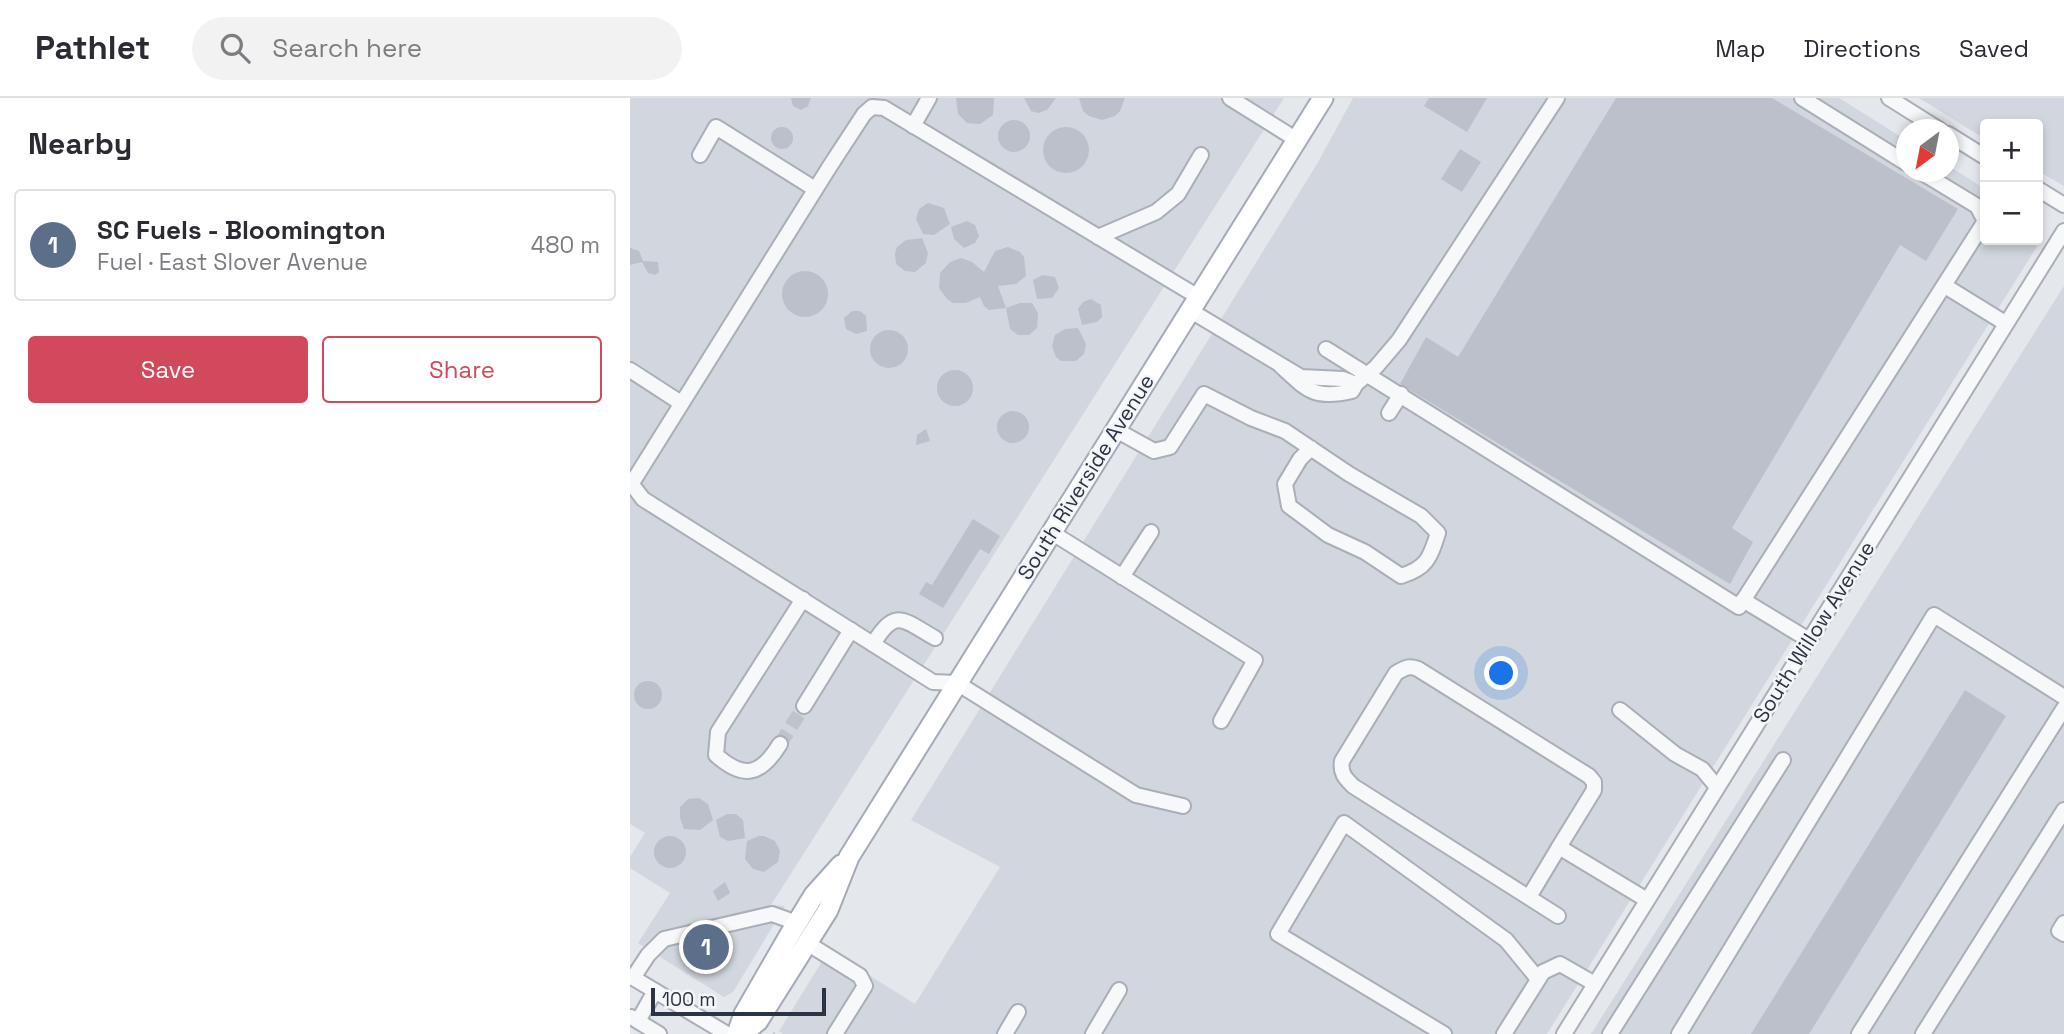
<!DOCTYPE html>
<meta charset="utf-8">
<style>
:root{--surface:#fff;--page:#f2f2f3;--text:#2b2b33;--muted:#7c7c81;--line:#e1e1e2;--accent:#d1495b}
body{margin:0;font-family:"Space Grotesk",sans-serif;background:var(--page);color:var(--text)}
.controls{position:absolute;right:21px;top:21px;display:grid;overflow:hidden;border-radius:7px;box-shadow:0 4px 10px #0003}
.controls button{width:63px;height:63px;display:grid;place-items:center;padding:0;border:0;border-bottom:2px solid var(--line);background:var(--surface);color:var(--text);font:35px sans-serif}
.compass{position:absolute;left:1266px;top:21px;width:63px;height:63px;border-radius:50%;background:var(--surface);box-shadow:0 4px 10px #0003;rotate:212deg}
.scale{position:absolute;left:21px;bottom:18px;width:175px;box-sizing:border-box;padding-left:7px;border:4px solid #2b3445;border-top:0;font-size:19px;line-height:24px;white-space:nowrap;color:#2b3445;-webkit-text-stroke:5px #f4f6f9;paint-order:stroke}
.you{position:absolute;left:872px;top:576px;width:24px;height:24px;margin:-18px;border:5px solid #fff;border-radius:50%;background:#1a73e8;box-shadow:0 0 0 10px #1a73e833}
.badge{display:grid;place-items:center;width:46px;height:46px;border-radius:50%;background:var(--accent);color:#fff;font-size:23px;font-weight:700}
.pin{position:absolute;translate:-50% -50%;border:4px solid #fff;box-shadow:0 2px 7px #0006}
.list{margin:0;padding:0;list-style:none}
h2{display:flex;justify-content:space-between;align-items:center;height:91px;margin:0;padding:0 28px;font-size:30px}
h2 small{font-size:23px;font-weight:400;color:var(--muted)}
.list li{display:grid;grid-template-columns:46px 1fr auto;gap:21px;align-items:center;box-sizing:border-box;height:112px;margin:0 14px 14px;padding:0 14px;border:2px solid var(--line);border-radius:7px}
.list b{display:block;font-size:26px;white-space:nowrap}
.list p{margin:0;font-size:23px;white-space:nowrap;color:var(--muted)}
.list em{font-size:23px;font-style:normal;color:var(--muted)}
.actions{display:flex;gap:14px;padding:21px 28px}
.actions a{flex:1;padding:16px 0;border:2px solid var(--accent);border-radius:7px;text-align:center;font-size:24px;color:var(--accent)}
.actions .main{background:var(--accent);color:#fff}
.icon{flex:none;width:38px;height:38px;fill:none;stroke:currentColor;stroke-width:2;stroke-linecap:round;stroke-linejoin:round}
.map{position:relative;flex:none;width:1434px;height:936px;overflow:hidden}
header{display:flex;align-items:center;gap:42px;box-sizing:border-box;height:98px;padding:0 35px;background:var(--surface);border-bottom:2px solid var(--line)}
header strong{font-size:33px}
nav{display:flex;gap:38px;margin-inline-start:auto;font-size:24px}
.search{width:490px;height:63px;background:var(--page);display:flex;align-items:center;gap:18px;box-sizing:border-box;padding:0 24px;border-radius:38px;color:var(--muted);font-size:26px}
main{display:flex}
aside{flex:1;background:var(--surface)}
.map>svg:first-child{display:block}
.built{fill:#d2d6de}
.building{fill:#bbc0ca}
.lines{fill:none;stroke-linecap:round;stroke-linejoin:round}
.minor-tunnel{stroke:#bfc3cb;stroke-width:14;stroke-dasharray:14 7;stroke-linecap:butt}
.minor-casing{stroke:#a9aeb7;stroke-width:18}
.major-casing{stroke:#a3abb8;stroke-width:23}
.path{stroke:#c2c5cb;stroke-width:2;stroke-dasharray:5 5;stroke-linecap:butt}
.minor{stroke:#f7f8fa;stroke-width:14}
.major{stroke:#fff;stroke-width:19}
.labels{text-anchor:middle;stroke-width:5;stroke-linejoin:round;paint-order:stroke}
.street-label{font-size:21px;fill:#2b3445;stroke:#f4f6f9}
</style>
<header>
<strong>Pathlet</strong>
<div class="search"><svg class="icon" aria-label="search" viewBox="0 0 24 24"><circle cx="10" cy="10" r="6"/><path d="M15 15l6 6"/></svg>Search here</div>
<nav><a>Map</a><a>Directions</a><a>Saved</a></nav>
</header>
<main>
<aside>
<h2>Nearby<small></small></h2>
<ul class="list">
<li><span class="badge" style="background:#5c6f8a">1</span><div><b>SC Fuels - Bloomington</b><p>Fuel · East Slover Avenue</p></div><em>480 m</em></li>
</ul>
<div class="actions"><a class="main">Save</a><a>Share</a></div>
</aside>
<div class="map">
<svg width="1434" height="936" viewBox="0 0 1434 936">
<rect width="100%" height="100%" fill="#e4e7ec"/>
<g class="built">
<polygon points="0,0 654,0 141,807 155,808 103,894 94,899 8,845 40,795 0,770 0,759 15,735 0,726"/>
<polygon points="723,0 1209,0 1276,42 1276,74 1318,74 1319,68 1355,91 1355,142 1408,142 1408,136 1409,145 917,936 153,936 149,933 199,852 285,906 370,769 281,722 687,66"/>
<polygon points="1289,0 1434,0 1434,88 1408,73 1408,26 1355,26 1355,41"/>
<polygon points="1434,188 1434,936 961,936"/>
</g>
<g class="building">
<polygon points="161,0 181,0 178,8 171,12 163,8"/>
<polygon points="326,0 364,0 363,17 350,26 337,25 328,16"/>
<polygon points="394,0 426,0 417,12 408,15 401,13"/>
<polygon points="449,0 495,0 490,13 485,18 472,22 459,18 453,13"/>
<polygon points="799,0 857,0 837,34 794,8"/>
<polygon points="986,0 1142,0 1328,111 1296,163 1270,147 1102,430 1123,444 1100,486 770,286 796,239 828,259"/>
<circle cx="384" cy="38" r="16"/>
<circle cx="152" cy="40" r="11"/>
<circle cx="436" cy="52" r="23"/>
<polygon points="830,51 851,64 832,94 811,81"/>
<polygon points="298,105 314,110 320,126 304,137 293,136 286,121 289,111"/>
<polygon points="337,123 345,127 349,138 345,145 334,150 324,141 321,129"/>
<polygon points="292,140 298,155 296,165 285,174 275,173 266,166 265,155 267,149 276,142"/>
<polygon points="378,149 390,154 394,159 396,178 386,186 368,188 376,210 390,205 402,205 408,215 407,230 399,237 388,237 380,231 376,210 359,212 354,208 350,199 336,205 323,205 317,201 309,190 310,175 320,164 331,160 342,164 354,174 365,153"/>
<polygon points="0,150 9,153 13,163 28,164 29,174 25,177 18,175 12,164 0,167"/>
<circle cx="175" cy="196" r="23"/>
<polygon points="413,177 425,179 429,190 422,200 407,201 403,182"/>
<polygon points="461,201 471,207 472,219 467,224 452,227 448,211 453,204"/>
<polygon points="222,213 230,213 236,218 237,233 226,236 216,231 214,220"/>
<polygon points="448,230 456,246 454,256 446,263 431,263 426,259 422,248 425,237 435,231"/>
<circle cx="259" cy="251" r="19"/>
<circle cx="325" cy="290" r="18"/>
<circle cx="383" cy="329" r="16"/>
<polygon points="296,331 300,343 286,347 287,337"/>
<polygon points="343,421 370,438 359,456 350,451 313,510 289,496 296,484 302,487"/>
<circle cx="18" cy="597" r="14"/>
<polygon points="1335,592 1376,618 1179,936 1121,936"/>
<polygon points="69,700 78,706 83,722 70,732 54,731 50,720 50,709 58,701"/>
<polygon points="97,716 106,716 113,722 115,740 98,743 90,739 86,722"/>
<circle cx="40" cy="754" r="16"/>
<polygon points="129,738 134,738 145,743 150,753 148,764 134,774 123,771 115,761 117,743"/>
<polygon points="95,784 100,795 88,803 83,793"/>
</g>
<g class="lines">
<polyline class="minor-tunnel" points="150,646 174,608"/>
<defs>
<g id="minor">
<polyline points="600,0 667,42"/>
<polyline points="1172,0 1276,65"/>
<polyline points="1259,0 1310,32"/>
<polyline points="283,28 299,0"/>
<polyline points="1318,36 1355,59"/>
<polyline points="70,57 86,29 185,91"/>
<polyline points="1408,91 1434,107"/>
<polyline points="468,139 526,114 548,96 571,57"/>
<polyline points="1315,188 1375,225"/>
<polyline points="561,213 671,279 713,281 726,286"/>
<polyline points="696,251 1109,509 1355,123 1347,108 1291,74"/>
<path d="M651 268C677 292 684 302 722 293L726 286 746 269 769 242 927 0"/>
<polyline points="0,272 51,305"/>
<polyline points="759,315 771,296"/>
<path d="M486 332 524 353 540 349 574 296 621 320 655 333 719 376 791 418 808 435C800 460 797 470 771 478L735 454 698 437 659 408 655 386 670 361 681 350"/>
<polyline points="0,384 13,401 303,584 327,585 506,697 553,708"/>
<polyline points="2,385 200,68 234,16 242,9 254,10 570,200"/>
<polyline points="421,434 625,562 591,623"/>
<polyline points="492,479 521,434"/>
<polyline points="1113,502 1179,542"/>
<path d="M243 546C266 509 273 522 305 540"/>
<polyline points="174,608 221,532"/>
<polyline points="990,612 1045,656 1072,671 1087,689"/>
<path d="M150 646C131 677 114 682 86 657L88 634 173 501"/>
<polyline points="899,799 929,749"/>
<path d="M928 818 723 688C715 680 710 675 712 663L766 575C775 570 779 567 788 571L959 678 964 684V692L929 749 1017 802"/>
<polyline points="1434,825 1429,833 1434,836"/>
<polyline points="177,845 230,878 235,888 205,936"/>
<polyline points="0,878 97,936"/>
<polyline points="3,880 18,857 34,841 142,816 167,825"/>
<polyline points="1,919 29,936"/>
<polyline points="8,923 25,893"/>
<polyline points="375,936 388,914"/>
<polyline points="463,936 489,892"/>
<polyline points="814,936 648,836 714,725 876,842 908,881"/>
<polyline points="874,936 913,874 930,866 965,886"/>
<polyline points="934,936 1434,133"/>
<polyline points="980,936 1153,662"/>
<polyline points="1049,936 1304,517 1434,599"/>
<polyline points="1229,936 1434,610"/>
<polyline points="1293,936 1434,712"/>
</g>
<g id="major">
<polyline points="107,936 114,916 159,838 184,797 211,767"/>
<polyline points="112,936 128,923 198,812 219,759 693,0"/>
</g>
</defs>
<use href="#minor" class="minor-casing"/>
<use href="#major" class="major-casing"/>
<polyline class="path" points="143,935 145,936"/>
<use href="#minor" class="minor"/>
<use href="#major" class="major"/>
</g>
<g class="labels">
<g class="street-label">
<text transform="translate(456 379) rotate(-58)" y="7">South Riverside Avenue</text>
<text transform="translate(1184 534) rotate(-58)" y="7">South Willow Avenue</text>
</g>
</g>
</svg>
<div class="controls">
<button>+</button>
<button>−</button>
</div>
<svg class="compass" viewBox="-18 -18 36 36"><path d="M0-13l5 13h-10z" fill="#e53935"/><path d="M0 13l5-13h-10z" fill="#7c7c81"/></svg>
<div class="scale">100 m</div>
<div class="you"></div>
<div class="pin badge" style="left:76px;top:849px;background:#5c6f8a">1</div>
</div>
</main>
